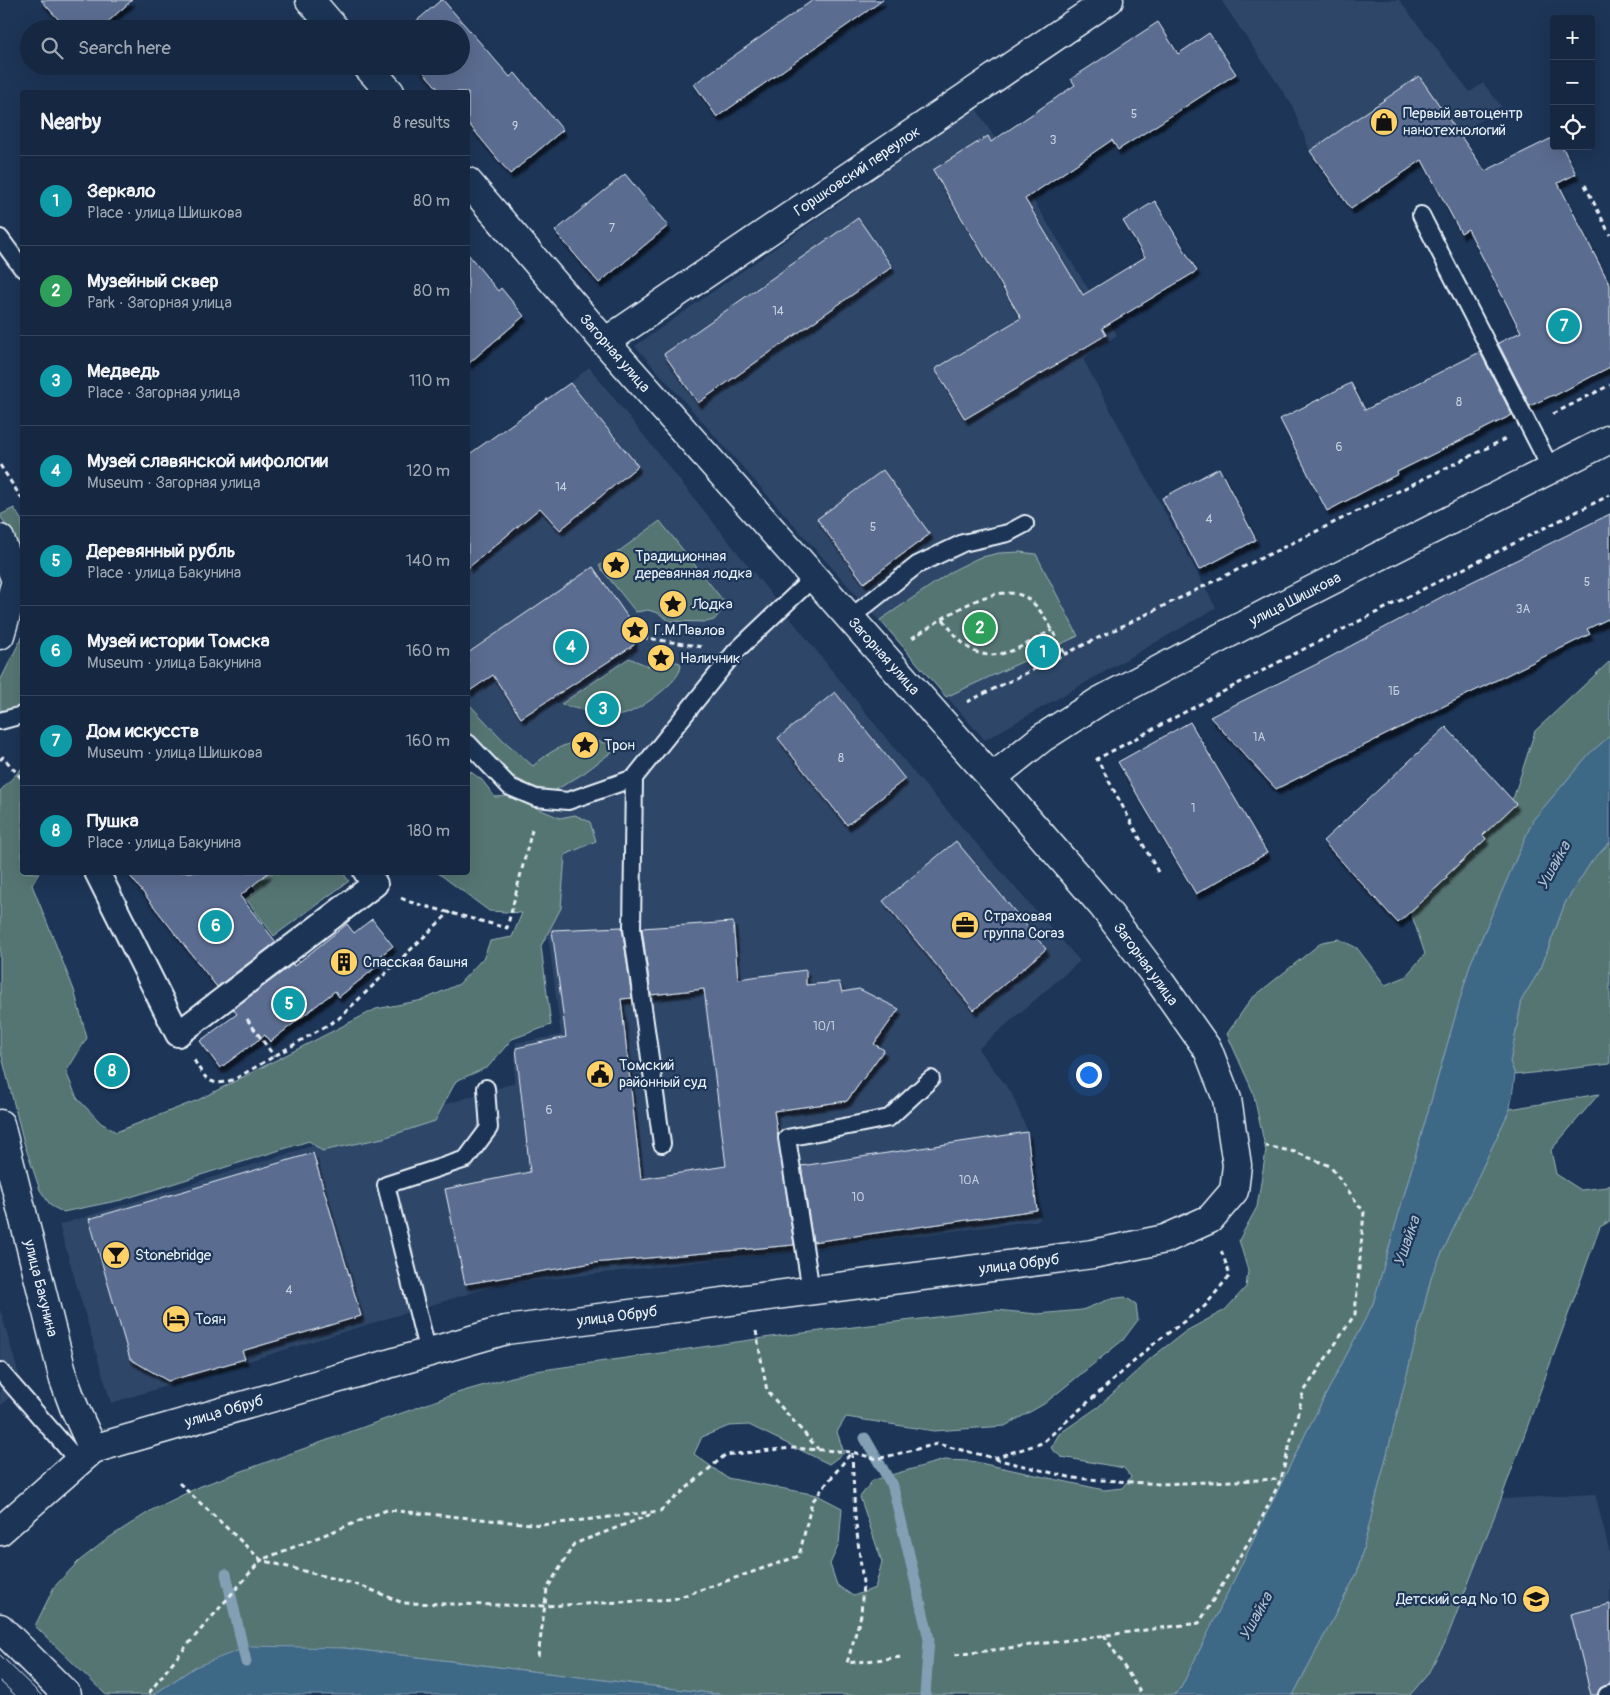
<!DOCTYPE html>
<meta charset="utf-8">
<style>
:root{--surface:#162841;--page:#1f3048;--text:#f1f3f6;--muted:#9ea6b1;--line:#35445a;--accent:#db2777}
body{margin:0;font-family:Pangolin,sans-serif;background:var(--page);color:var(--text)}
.controls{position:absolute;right:15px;top:15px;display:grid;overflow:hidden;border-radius:5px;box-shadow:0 5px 20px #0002}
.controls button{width:45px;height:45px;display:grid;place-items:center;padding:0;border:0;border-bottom:1px solid var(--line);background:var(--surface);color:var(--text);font:25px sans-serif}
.you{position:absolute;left:1088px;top:1074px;width:18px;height:18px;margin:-12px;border:4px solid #fff;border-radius:50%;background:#1a73e8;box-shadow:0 0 0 8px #1a73e833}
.badge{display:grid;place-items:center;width:32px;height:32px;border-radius:50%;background:var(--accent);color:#fff;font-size:16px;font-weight:700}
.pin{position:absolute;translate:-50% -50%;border:2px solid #fff;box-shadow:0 1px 5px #0006}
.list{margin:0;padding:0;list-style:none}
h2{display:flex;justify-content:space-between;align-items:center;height:65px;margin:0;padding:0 20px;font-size:21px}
h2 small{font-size:16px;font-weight:400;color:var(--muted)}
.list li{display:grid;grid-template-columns:32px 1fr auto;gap:15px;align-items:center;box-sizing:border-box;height:90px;padding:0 20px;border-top:1px solid var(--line)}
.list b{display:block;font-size:19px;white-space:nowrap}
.list p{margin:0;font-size:16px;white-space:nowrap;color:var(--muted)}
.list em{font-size:16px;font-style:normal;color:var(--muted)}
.icon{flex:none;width:28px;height:28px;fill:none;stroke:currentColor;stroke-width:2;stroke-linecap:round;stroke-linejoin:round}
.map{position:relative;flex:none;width:1610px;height:1695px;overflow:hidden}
.search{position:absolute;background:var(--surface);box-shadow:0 5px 20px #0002;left:20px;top:20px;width:450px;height:55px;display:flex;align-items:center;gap:12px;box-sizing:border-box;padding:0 18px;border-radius:28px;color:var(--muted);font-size:19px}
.panel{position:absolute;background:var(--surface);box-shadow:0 5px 20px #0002;left:20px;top:90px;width:450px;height:785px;border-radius:5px}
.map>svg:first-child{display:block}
.built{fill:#2f4668}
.green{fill:#557473;stroke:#9eb2b6}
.water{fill:#3e6886;stroke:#829fb4}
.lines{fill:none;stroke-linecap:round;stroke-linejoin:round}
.stream{stroke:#829fb4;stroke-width:11}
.building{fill:#5a6c90;stroke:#e8f1f8;filter:url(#shadow)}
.service-casing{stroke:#e8f1f8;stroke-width:20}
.pedestrian-casing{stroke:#e8f1f8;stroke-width:28}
.minor-casing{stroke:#e8f1f8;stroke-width:31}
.tertiary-casing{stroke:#e8f1f8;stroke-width:31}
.secondary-casing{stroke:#e8f1f8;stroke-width:31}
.path{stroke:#e8f1f8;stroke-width:3;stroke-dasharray:5 4;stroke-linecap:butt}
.service{stroke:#1d3557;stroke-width:16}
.pedestrian{stroke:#1d3557;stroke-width:24}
.minor{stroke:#1d3557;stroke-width:28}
.tertiary{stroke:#1d3557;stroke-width:28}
.secondary{stroke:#1d3557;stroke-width:28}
.tram{stroke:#e8f1f8;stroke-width:1}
.labels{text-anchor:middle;stroke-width:4.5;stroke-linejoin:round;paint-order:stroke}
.number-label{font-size:12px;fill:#c4d0de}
.poi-label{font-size:15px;fill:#e8f1f8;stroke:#1d3557;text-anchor:start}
.street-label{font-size:15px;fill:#e8f1f8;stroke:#1d3557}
.water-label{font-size:16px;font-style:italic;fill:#acc1d0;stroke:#1d3557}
</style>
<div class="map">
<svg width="1610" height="1695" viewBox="0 0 1610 1695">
<defs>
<filter id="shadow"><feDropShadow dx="3" dy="5.5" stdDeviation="1" flood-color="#0009"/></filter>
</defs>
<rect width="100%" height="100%" fill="#1d3557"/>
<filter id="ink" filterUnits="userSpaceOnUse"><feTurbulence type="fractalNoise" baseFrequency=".02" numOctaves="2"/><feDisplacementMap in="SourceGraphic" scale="10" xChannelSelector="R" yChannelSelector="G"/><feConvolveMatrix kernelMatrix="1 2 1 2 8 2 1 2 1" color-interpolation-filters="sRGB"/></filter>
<g filter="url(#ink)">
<g class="built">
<polygon points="1221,0 1399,0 1470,92 1483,83 1501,106 1351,209 1310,151 1292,105"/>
<polygon points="976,108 1117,335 1083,359 1216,608 985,740 635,346"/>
<polygon points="589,367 915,774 1080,961 978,1049 1011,1092 1027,1130 1040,1220 812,1249 497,1285 111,1403 59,1225 514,1083 516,1043 561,1035 547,927 556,815 507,795 468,756 468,455 574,380"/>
<polygon points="0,1309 22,1386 0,1406"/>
<polygon points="1595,1494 1610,1554 1610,1695 1410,1695 1427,1675 1445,1643 1501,1499"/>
</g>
<g class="green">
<polygon points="14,508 22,521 22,557 0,515"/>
<polygon points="660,521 725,603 724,608 714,620 706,622 670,621 658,613 648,610 636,612 599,566"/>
<polygon points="1020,552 1036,554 1078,636 946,697 880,620 954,570 978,558 999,553"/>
<polygon points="22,637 22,707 10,711 0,710 0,681"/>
<path d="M629 658 648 666C659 662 668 659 680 663 681 666 681 667 680 670 676 684 636 713 622 715 609 716 573 709 561 704Z"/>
<polygon points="1610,661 1610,736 1590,753 1533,820 1470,965 1373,1304 1308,1429 1181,1688 1174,1695 725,1695 344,1648 195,1667 153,1695 106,1695 35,1626 54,1587 79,1561 110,1537 152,1510 201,1486 457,1393 529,1372 778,1336 996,1310 1037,1314 1082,1310 1110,1299 1125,1297 1136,1304 1138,1320 1123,1340 1044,1404 1005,1426 934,1431 846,1417 837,1432 844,1453 829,1464 749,1425 729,1426 702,1437 694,1454 727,1478 817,1495 842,1508 839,1544 830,1564 837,1585 853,1596 875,1588 882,1562 860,1497 873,1480 944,1460 971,1461 1104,1490 1122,1488 1131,1477 1124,1468 1061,1457 1051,1448 1059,1434 1098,1407 1151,1358 1186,1331 1225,1310 1246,1287 1248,1271 1239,1240 1257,1207 1266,1151 1253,1092 1227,1034 1251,999 1322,942 1339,939 1357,948 1385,985 1405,977 1425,954 1411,913 1417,899 1500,818 1514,796 1535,731"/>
<path d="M468 703 503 740 533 766C564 739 581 738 621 745L584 773 554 791C547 789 538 789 531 786 505 775 486 751 468 731Z"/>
<polygon points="22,768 22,872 39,873 32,885 74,990 87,1038 66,1072 77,1098 101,1123 116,1132 198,1100 376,1009 423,1000 459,984 484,957 490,941 512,937 522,913 489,911 438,873 468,872 468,770 482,780 495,797 509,796 560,818 575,815 590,822 596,841 565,855 561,908 541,946 551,1025 512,1039 488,1067 456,1081 435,1121 383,1138 322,1151 309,1141 121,1200 63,1212 51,1206 40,1190 24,1143 0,1049 0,791"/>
<polygon points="1610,842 1610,1064 1515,1075 1510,1062 1522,999 1541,968 1565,903 1591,862"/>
<polygon points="244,873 343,873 349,881 274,936 246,899 257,890"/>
<polygon points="1599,1094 1551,1150 1556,1174 1581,1190 1607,1187 1610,1185 1610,1221 1600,1227 1501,1499 1445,1643 1427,1675 1410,1695 1293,1695 1357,1573 1432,1274 1510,1109"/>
</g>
<g class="water">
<polygon points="1610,736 1610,842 1591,862 1565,903 1541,968 1522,999 1510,1062 1515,1075 1510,1109 1432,1274 1357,1573 1293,1695 1174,1695 1181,1688 1308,1429 1373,1304 1470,965 1533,820 1590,753"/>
<polygon points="250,1646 344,1648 725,1695 153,1695 195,1667"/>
</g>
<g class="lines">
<g class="stream">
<polyline points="865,1438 893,1487 929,1639 925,1695"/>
<polyline points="226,1574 246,1662"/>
</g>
</g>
<g class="building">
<polygon points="41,0 132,0 100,29 67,29"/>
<polygon points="441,0 443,0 510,77 515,73 563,130 510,174 468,123 468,92 441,92 418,66 461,66 461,29 407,29"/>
<polygon points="813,0 883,0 717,117 694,84"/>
<polygon points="1158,22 1178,54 1209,33 1236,74 1118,150 1112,140 1025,199 1083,295 1145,257 1123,221 1155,201 1197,271 1102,328 1106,335 965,419 935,369 1021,318 933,170 988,136 991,142 1075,85 1071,79"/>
<polygon points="1419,76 1485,171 1554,137 1554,146 1562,146 1576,174 1558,183 1610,285 1610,367 1554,396 1553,395 1530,406 1498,343 1521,332 1468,229 1461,233 1422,160 1351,209 1310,151"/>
<polygon points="625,174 668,226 599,283 555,231"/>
<polygon points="858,218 892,267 698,403 664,354"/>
<polygon points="468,254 498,291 501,288 524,316 468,364"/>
<polygon points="1480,352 1512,415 1397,472 1398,474 1327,511 1280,419 1351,383 1365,410"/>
<polygon points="570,383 638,466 560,530 540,508 468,568 468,455"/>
<polygon points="1219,468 1256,540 1199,570 1162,498"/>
<polygon points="883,470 930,534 864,583 817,519"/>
<polygon points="1610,514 1610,618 1587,629 1590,634 1276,789 1210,717 1321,662 1445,595"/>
<polygon points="593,567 634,626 634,645 521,718 493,675 468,692 468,653"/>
<polygon points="835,692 905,779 847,825 778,738"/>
<polygon points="1190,722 1267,853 1196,894 1118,762"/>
<polygon points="1446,727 1516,804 1483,835 1486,839 1446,876 1447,878 1398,923 1323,841"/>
<polygon points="956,841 1046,949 974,1010 883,901"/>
<polygon points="127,872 269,872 240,896 276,942 217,987"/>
<polygon points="372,919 393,946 375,960 379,965 339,997 335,991 270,1042 265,1035 220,1068 200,1041 237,1014 233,1009 293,964 294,966 347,924 354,933"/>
<polygon points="733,922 738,979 806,970 806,985 839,982 842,992 859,989 899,1009 874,1044 884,1050 847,1101 774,1111 794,1245 593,1263 465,1284 445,1189 530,1172 516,1048 566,1037 552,930 622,927 632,998 621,999 641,1179 726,1166 704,989 651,995 642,928"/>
<polygon points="1027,1132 1037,1210 813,1242 801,1166"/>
<polygon points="313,1153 361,1316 242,1351 245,1359 168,1381 130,1359 89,1219"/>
<polygon points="1610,1604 1610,1684 1600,1688 1597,1695 1591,1695 1571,1614"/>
</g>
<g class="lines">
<defs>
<g id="service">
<polyline points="1421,215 1551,469"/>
<polyline points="0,238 22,268"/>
<polyline points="850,618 917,565 963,543 1008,533 1025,524"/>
<polyline points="0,721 22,715"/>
<polyline points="468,743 510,787 536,798 568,801 634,778"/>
<polyline points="662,1144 632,929 634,778 735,652 814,577"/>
<polyline points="811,1291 787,1138 889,1118 931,1079"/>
<polyline points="428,1353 386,1185 466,1159 489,1128 486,1088"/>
<polyline points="0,1371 79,1462"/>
<polyline points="1607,1695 1610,1694"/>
</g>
<polyline id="pedestrian" points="97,872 178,1034 375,884 366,872"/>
<g id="minor">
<polyline points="310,0 335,29"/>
<polyline points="367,66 390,92"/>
<polyline points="468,182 605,342 992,778"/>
<polyline points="605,342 1109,0"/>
<polyline points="0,539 16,581 0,635"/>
<polyline points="0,1124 64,1380 74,1407 93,1449"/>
</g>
<polyline id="tertiary" points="0,1531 93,1449 506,1330 1093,1254 1165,1239 1210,1219 1234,1191 1237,1165 1227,1099 1208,1050 1158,979 1102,905 992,778 1042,738 1098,702 1269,612 1610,439"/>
<polyline id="secondary" points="0,1628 67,1695"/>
</defs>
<use href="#service" class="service-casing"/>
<use href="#pedestrian" class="pedestrian-casing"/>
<use href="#minor" class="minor-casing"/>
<use href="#tertiary" class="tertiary-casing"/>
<use href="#secondary" class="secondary-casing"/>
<g class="path">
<polyline points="1585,185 1610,235"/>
<polyline points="1553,414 1610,385"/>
<polyline points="0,465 22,499"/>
<path d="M943 619C952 631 960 643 972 650 998 665 1029 642 1052 630"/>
<polyline points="634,636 703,647"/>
<path d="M912 638C941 621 1000 573 1032 602 1047 616 1055 637 1065 654"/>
<polyline points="967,702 1505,439"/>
<polyline points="0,760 3,757 22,779"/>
<polyline points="1158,872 1097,759 1292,655 1610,495"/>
<polyline points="401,898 410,902 507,928 533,826"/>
<polyline points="247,1019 274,1056"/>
<path d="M194 1060C206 1080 210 1088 235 1079L338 1019 450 912"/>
<polyline points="756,1331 767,1391 818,1449"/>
<polyline points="852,1453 855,1516 863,1583 861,1615 847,1663 903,1657"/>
<polyline points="995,1459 1073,1478 1160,1484 1281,1479"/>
<polyline points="179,1483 261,1560 387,1510 542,1525 660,1511 725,1455 791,1448 852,1452 877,1459 937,1444 994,1458 1042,1443 1156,1342 1205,1306 1230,1275 1221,1250"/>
<polyline points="1104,1635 1142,1695"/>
<polyline points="955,1655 1199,1623 1257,1528 1281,1479 1303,1393 1355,1314 1364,1212 1330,1166 1295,1152 1266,1146"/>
<polyline points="538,1657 547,1589 574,1544 655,1513"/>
<polyline points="149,1693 172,1663 261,1560 362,1586 403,1603 546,1606 674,1599 799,1556 812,1502 851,1453"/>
</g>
<use href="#service" class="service"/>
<use href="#pedestrian" class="pedestrian"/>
<use href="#minor" class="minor"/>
<use href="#tertiary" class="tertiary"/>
<use href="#secondary" class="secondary"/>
<g class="tram">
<polyline points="0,1655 41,1695"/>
<polyline points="0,1681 15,1695"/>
</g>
</g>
</g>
<defs>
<symbol id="shop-disc" viewBox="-11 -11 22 22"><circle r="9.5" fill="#ffd166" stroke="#1d3557"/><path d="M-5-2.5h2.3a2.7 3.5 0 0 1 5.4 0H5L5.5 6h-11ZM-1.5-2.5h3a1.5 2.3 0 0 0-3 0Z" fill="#111"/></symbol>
<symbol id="sight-disc" viewBox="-11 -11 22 22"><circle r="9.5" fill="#ffd166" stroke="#1d3557"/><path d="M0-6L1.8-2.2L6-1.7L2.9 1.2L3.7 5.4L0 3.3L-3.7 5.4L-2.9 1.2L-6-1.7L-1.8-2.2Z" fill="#111"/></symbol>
<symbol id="office-disc" viewBox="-11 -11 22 22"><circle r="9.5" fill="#ffd166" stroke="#1d3557"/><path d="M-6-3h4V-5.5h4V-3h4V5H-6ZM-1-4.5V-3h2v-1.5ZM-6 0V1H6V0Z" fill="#111"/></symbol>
<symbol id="building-disc" viewBox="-11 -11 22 22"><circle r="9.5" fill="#ffd166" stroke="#1d3557"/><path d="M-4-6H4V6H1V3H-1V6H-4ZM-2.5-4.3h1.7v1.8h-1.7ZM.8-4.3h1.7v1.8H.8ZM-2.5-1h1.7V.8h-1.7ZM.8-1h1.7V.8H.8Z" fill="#111"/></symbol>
<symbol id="civic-disc" viewBox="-11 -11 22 22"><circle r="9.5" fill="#ffd166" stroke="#1d3557"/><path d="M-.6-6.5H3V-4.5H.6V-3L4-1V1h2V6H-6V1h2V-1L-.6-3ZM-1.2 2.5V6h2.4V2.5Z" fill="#111"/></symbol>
<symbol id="bar-disc" viewBox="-11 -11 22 22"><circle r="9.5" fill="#ffd166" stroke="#1d3557"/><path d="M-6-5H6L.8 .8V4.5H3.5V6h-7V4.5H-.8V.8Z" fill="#111"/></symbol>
<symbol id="hotel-disc" viewBox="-11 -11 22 22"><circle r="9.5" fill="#ffd166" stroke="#1d3557"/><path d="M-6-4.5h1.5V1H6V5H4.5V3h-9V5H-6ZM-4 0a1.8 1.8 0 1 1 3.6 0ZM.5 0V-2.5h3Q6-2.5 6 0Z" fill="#111"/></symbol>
<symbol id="school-disc" viewBox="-11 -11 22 22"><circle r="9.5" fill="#ffd166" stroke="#1d3557"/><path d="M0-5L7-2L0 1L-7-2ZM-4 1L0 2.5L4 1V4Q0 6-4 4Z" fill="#111"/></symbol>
</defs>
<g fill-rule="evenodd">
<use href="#shop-disc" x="1368" y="106" width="32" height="32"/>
<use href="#sight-disc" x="600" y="549" width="32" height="32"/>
<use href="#sight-disc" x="657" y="588" width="32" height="32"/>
<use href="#sight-disc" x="619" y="614" width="32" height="32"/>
<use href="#sight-disc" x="645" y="642" width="32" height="32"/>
<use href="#sight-disc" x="569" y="729" width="32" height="32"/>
<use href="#office-disc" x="949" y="909" width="32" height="32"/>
<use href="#building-disc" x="328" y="946" width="32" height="32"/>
<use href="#civic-disc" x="584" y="1058" width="32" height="32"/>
<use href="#bar-disc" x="100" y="1239" width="32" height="32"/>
<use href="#hotel-disc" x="160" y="1303" width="32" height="32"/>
<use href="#school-disc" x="1520" y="1583" width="32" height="32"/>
</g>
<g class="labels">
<g class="number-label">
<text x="1134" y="118">5</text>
<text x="515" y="130">9</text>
<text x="1053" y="144">3</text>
<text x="612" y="232">7</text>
<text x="778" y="315">14</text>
<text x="1459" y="406">8</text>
<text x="1339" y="451">6</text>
<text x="561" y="491">14</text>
<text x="1209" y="523">4</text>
<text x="873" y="531">5</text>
<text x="1587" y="586">5</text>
<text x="1523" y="613">3А</text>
<text x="1394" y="695">1Б</text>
<text x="1259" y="741">1А</text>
<text x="841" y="762">8</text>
<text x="1193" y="812">1</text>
<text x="824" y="1030">10/1</text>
<text x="549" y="1114">6</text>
<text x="969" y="1184">10А</text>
<text x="858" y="1201">10</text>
<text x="289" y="1294">4</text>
</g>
<g class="poi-label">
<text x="1403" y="118">Первый автоцентр<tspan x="1403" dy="17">нанотехнологий</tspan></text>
<text x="635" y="561">Традиционная<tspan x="635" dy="17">деревянная лодка</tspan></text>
<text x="692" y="609">Лодка</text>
<text x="654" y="635">Г.М.Павлов</text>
<text x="680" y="663">Наличник</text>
<text x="604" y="750">Трон</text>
<text x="984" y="921">Страховая<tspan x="984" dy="17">группа Согаз</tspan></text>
<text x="363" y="967">Спасская башня</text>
<text x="619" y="1070">Томский<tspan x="619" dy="17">районный суд</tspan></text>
<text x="135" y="1260">Stonebridge</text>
<text x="195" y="1324">Тоян</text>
<text x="1517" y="1604" text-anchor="end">Детский сад № 10</text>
</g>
<g class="street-label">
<text transform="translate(857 171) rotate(-34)" y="5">Горшковский переулок</text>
<text transform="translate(615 353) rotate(49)" y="5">Загорная улица</text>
<text transform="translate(1295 599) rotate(-27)" y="5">улица Шишкова</text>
<text transform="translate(884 656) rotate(48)" y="5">Загорная улица</text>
<text transform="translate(1146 964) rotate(54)" y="5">Загорная улица</text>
<text transform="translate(1019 1264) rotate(-7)" y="5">улица Обруб</text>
<text transform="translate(41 1288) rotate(76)" y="5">улица Бакунина</text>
<text transform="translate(617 1316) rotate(-7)" y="5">улица Обруб</text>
<text transform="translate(224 1411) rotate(-16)" y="5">улица Обруб</text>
</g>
<g class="water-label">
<text transform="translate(1553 865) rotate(-61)" y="6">Ушайка</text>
<text transform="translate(1406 1241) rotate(-71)" y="6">Ушайка</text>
<text transform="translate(1255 1616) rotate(-61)" y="6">Ушайка</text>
</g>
</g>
</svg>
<div class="controls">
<button>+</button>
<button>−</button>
<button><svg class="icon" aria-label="locate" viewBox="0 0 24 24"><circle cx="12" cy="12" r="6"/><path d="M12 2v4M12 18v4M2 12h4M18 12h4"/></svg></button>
</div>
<div class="you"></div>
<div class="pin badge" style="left:1043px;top:652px;background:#0f9aa8">1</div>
<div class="pin badge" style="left:980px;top:628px;background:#2e9e5b">2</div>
<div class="pin badge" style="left:603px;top:709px;background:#0f9aa8">3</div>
<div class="pin badge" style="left:571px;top:647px;background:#0f9aa8">4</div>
<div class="pin badge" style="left:289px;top:1004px;background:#0f9aa8">5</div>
<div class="pin badge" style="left:216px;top:926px;background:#0f9aa8">6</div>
<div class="pin badge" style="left:1564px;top:326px;background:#0f9aa8">7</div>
<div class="pin badge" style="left:112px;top:1071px;background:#0f9aa8">8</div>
<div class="search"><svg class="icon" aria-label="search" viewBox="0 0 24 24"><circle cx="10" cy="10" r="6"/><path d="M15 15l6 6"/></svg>Search here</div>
<section class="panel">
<h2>Nearby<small>8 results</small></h2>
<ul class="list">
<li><span class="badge" style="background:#0f9aa8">1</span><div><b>Зеркало</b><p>Place · улица Шишкова</p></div><em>80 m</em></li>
<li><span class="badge" style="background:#2e9e5b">2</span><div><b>Музейный сквер</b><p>Park · Загорная улица</p></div><em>80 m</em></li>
<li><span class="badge" style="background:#0f9aa8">3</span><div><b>Медведь</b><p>Place · Загорная улица</p></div><em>110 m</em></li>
<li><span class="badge" style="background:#0f9aa8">4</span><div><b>Музей славянской мифологии</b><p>Museum · Загорная улица</p></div><em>120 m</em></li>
<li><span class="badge" style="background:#0f9aa8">5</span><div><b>Деревянный рубль</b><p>Place · улица Бакунина</p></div><em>140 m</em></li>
<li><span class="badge" style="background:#0f9aa8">6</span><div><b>Музей истории Томска</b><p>Museum · улица Бакунина</p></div><em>160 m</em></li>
<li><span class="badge" style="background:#0f9aa8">7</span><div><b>Дом искусств</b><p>Museum · улица Шишкова</p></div><em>160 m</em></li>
<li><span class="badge" style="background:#0f9aa8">8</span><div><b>Пушка</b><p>Place · улица Бакунина</p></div><em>180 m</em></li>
</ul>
</section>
</div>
